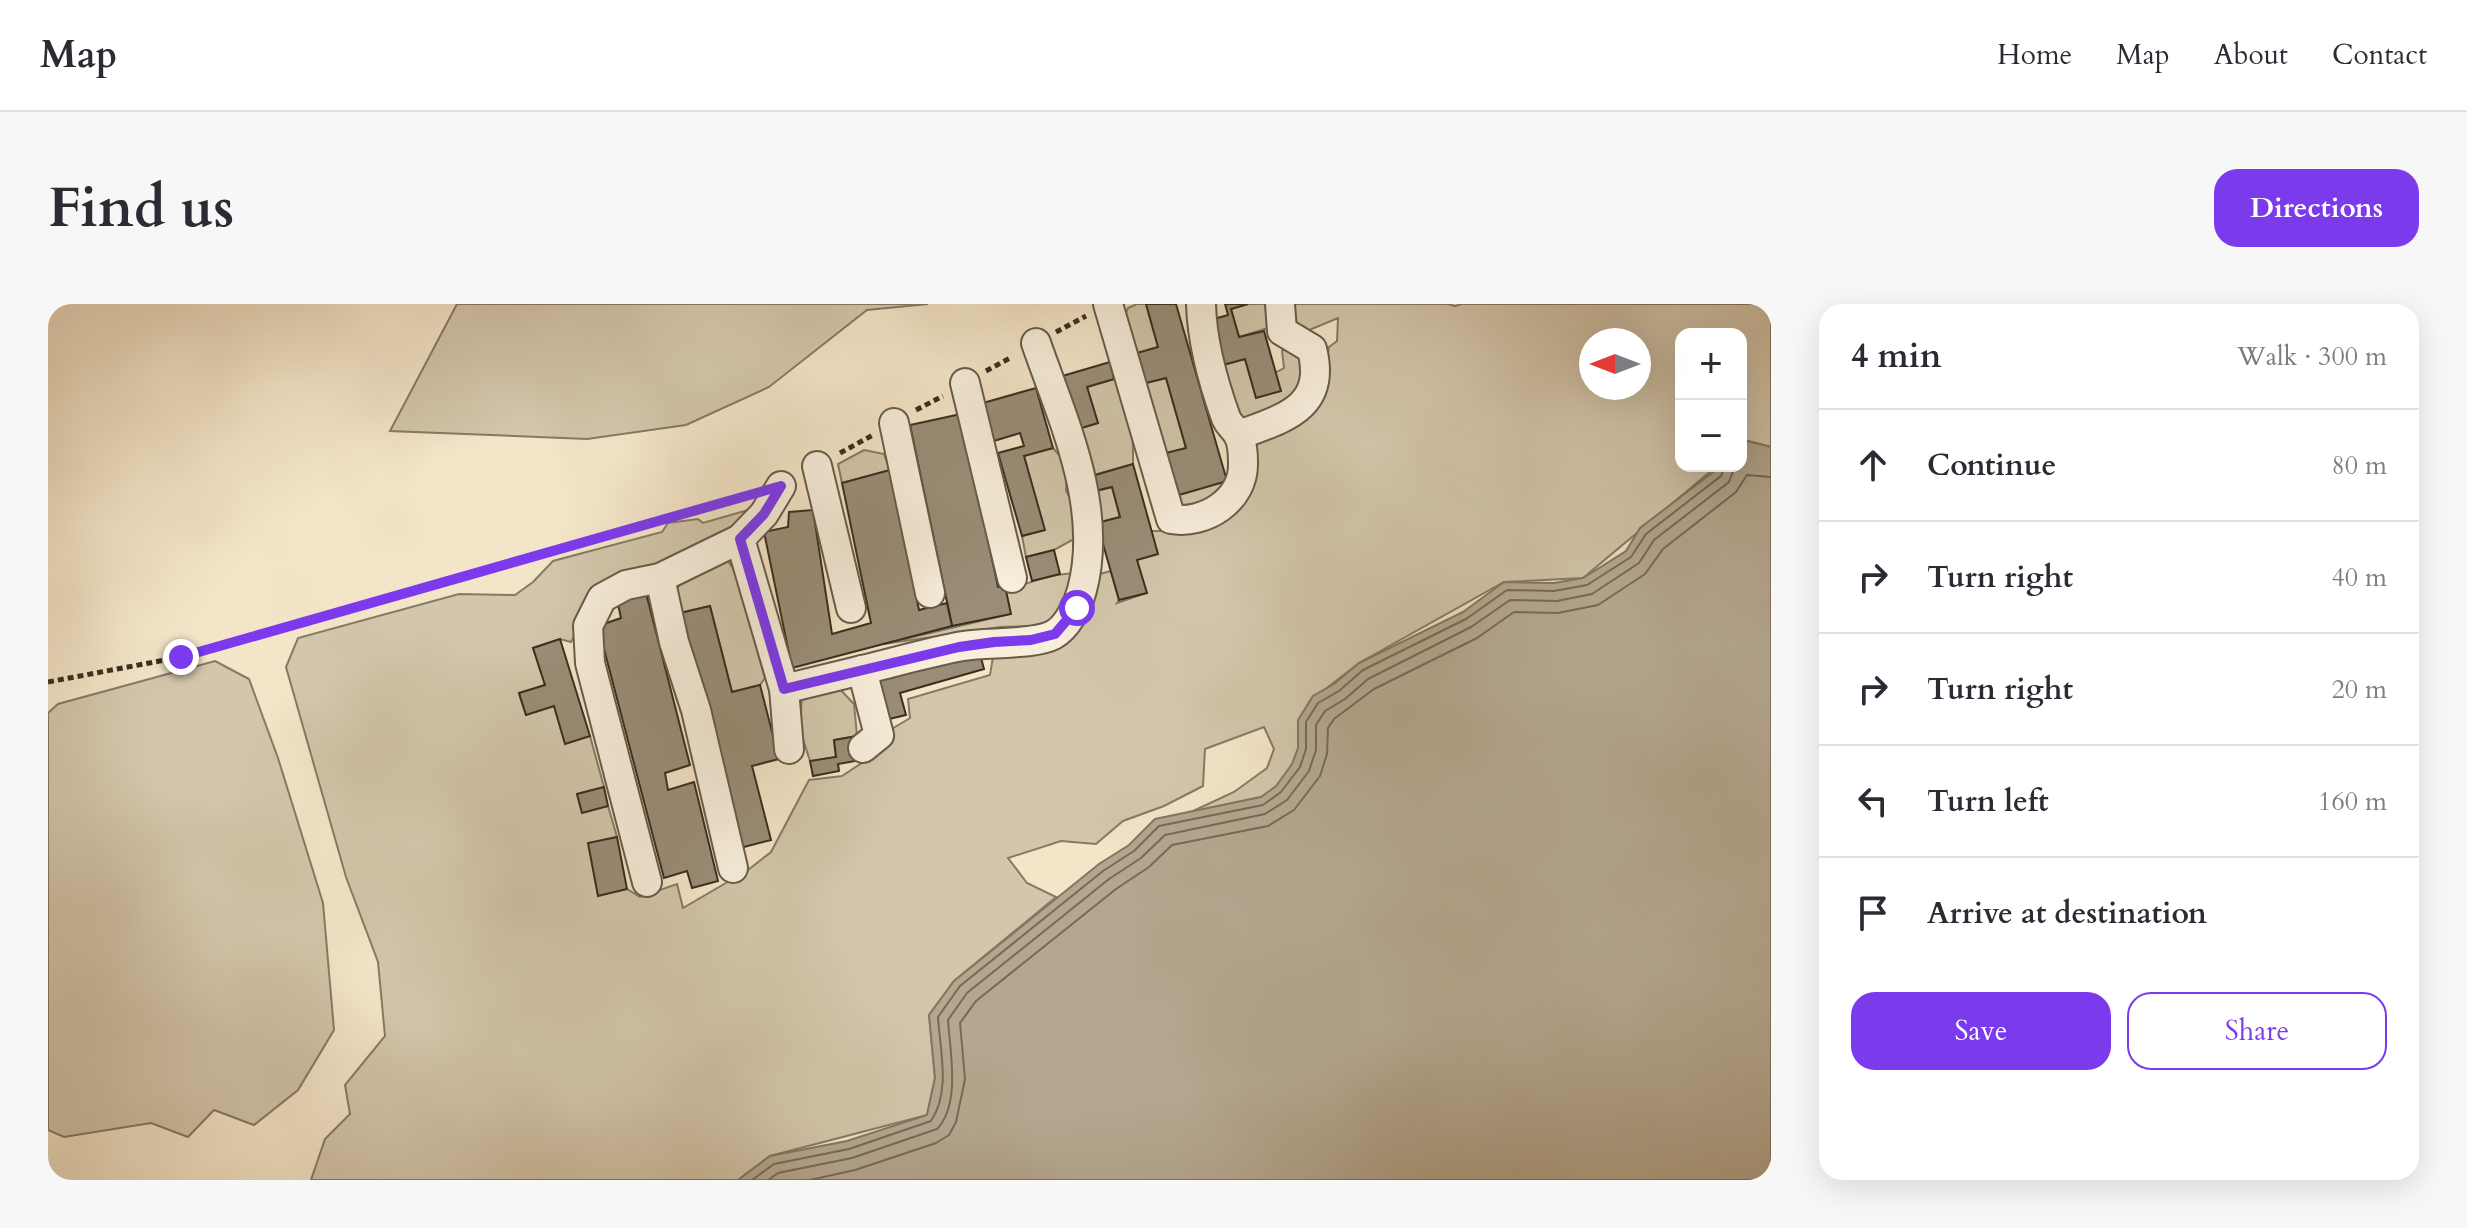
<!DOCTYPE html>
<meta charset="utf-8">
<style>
:root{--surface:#fff;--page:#f7f7f7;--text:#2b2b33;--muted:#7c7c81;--line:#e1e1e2;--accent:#7c3aed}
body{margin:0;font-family:Cardo,serif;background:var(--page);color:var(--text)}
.controls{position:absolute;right:24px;top:24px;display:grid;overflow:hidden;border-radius:16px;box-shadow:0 8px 32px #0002}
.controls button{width:72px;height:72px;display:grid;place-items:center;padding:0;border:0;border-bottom:2px solid var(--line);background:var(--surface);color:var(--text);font:40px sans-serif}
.compass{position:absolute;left:1531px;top:24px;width:72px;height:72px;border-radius:50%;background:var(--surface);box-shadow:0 8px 32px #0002;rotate:270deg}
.stop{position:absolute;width:24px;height:24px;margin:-18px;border:6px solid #7c3aed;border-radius:50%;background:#fff}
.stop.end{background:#7c3aed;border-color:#fff;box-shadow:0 2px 8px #0008}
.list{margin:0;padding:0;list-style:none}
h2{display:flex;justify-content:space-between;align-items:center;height:104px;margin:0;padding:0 32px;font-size:34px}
h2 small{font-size:26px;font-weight:400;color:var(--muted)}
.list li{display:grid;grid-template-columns:52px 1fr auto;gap:24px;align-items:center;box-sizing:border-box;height:112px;padding:0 32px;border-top:2px solid var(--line)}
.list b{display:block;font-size:30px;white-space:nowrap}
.list em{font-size:26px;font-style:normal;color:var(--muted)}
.actions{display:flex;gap:16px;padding:24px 32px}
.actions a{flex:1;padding:18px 0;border:2px solid var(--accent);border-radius:24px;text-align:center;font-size:28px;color:var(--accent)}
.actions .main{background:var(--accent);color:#fff}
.icon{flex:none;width:44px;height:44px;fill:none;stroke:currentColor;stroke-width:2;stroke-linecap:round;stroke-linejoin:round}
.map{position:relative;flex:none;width:1723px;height:876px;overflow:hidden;border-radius:24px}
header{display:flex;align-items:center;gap:48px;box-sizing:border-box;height:112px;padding:0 40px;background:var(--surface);border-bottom:2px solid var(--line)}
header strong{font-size:38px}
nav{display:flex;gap:44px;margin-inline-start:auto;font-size:28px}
.intro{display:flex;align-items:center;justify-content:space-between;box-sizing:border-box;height:192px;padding:0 48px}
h1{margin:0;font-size:56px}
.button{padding:20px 36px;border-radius:24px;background:var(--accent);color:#fff;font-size:28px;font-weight:700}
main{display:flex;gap:48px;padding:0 48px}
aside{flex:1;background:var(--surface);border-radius:24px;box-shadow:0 8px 32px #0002}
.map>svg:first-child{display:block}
.green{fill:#d3c6ab;stroke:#867a65;stroke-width:2;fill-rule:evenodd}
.water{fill:#b4a78f;stroke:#837762;stroke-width:2}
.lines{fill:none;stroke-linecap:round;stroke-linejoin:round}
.shore{stroke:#766a57;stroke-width:2}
.building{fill:#9a8d77;stroke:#392e1f;stroke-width:2}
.minor-casing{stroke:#685c49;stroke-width:32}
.path{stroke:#392e1f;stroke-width:5;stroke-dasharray:6 4;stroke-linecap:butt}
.minor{stroke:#f7eedb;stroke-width:28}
.route{stroke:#7c3aed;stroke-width:10}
</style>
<header>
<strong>Map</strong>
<nav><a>Home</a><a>Map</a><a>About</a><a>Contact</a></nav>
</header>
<div class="intro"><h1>Find us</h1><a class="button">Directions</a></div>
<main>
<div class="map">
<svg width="1723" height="876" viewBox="0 0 1723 876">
<rect width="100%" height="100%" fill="#f3e5c8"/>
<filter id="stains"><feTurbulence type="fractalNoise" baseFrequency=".0025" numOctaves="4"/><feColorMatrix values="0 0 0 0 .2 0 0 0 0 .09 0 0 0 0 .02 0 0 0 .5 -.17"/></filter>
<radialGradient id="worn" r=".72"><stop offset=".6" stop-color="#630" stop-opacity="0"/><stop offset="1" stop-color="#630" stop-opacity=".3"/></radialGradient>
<g class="green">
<polygon points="409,0 880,0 819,6 721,83 638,121 539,135 342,127"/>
<polygon points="1089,0 1098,0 1110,43 1090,50 1098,79 1118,74 1138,144 1119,150 1130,190 1174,178 1175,189 1158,199 1130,205 1073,20 1080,4"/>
<polygon points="1200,0 1219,0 1223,23 1191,33 1183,5"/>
<path d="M1241 0H1400L1407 2 1414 0H1723V143L1700 137 1693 142V30H1633V162H1669L1535 274 1456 278 1311 359 1261 398 1274 462 1213 493 1143 508 1186 488 1219 464 1226 445 1216 423 1157 445 1155 482 1116 502 1075 517 1048 540 1013 537 960 554 979 579 1008 593 906 677 881 711 887 774 879 811 722 852 690 876H263L277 835 302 810 297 781 337 732 330 658 298 573 238 363 250 334 411 290 467 291 485 278 505 257 614 228 620 219 650 215 655 219 707 204 692 222 534 318 523 338 512 335 485 344 497 381 471 390 478 411 506 402 517 439 542 432 556 483 529 490 534 508 560 502 569 533 541 540 550 591 579 585 592 593 629 580 635 604 700 566 723 548 761 476 794 472 844 439 842 426 862 414 860 395 942 371 945 353 985 349 1048 271 1063 267 1071 296 1069 299 1098 289 1089 256 1103 227H1125L1168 216 1214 132 1277 65 1281 43 1289 37 1290 14 1259 27 1244 23ZM1543 36H1591V84H1543Z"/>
<polygon points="1245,38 1257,48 1251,93 1203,118 1190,113 1175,61 1197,55 1208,93 1232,87 1227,69 1236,64 1234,47"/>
<path d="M1066 75C1086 100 1085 129 1085 160L1046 171 1033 124 1050 119 1039 83Z"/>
<polygon points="1005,144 1020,161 1018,187 1030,207 1026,235 1006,246 978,253 974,232 996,226 976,152"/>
<polygon points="816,146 836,150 842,166 794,179 790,160"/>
<polygon points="1064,183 1072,213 1049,219 1042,189"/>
<polygon points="678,255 688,268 717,374 712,381 684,388 662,302 632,309 627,286 650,264"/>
<path d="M1028 269 1021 302 993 322 952 323 836 340 962 310 958 288C981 278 1002 270 1028 269Z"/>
<polygon points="167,357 201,375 230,454 275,599 286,726 250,786 206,821 166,806 140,833 103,819 16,833 0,826 0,409 10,400"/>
<polygon points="788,381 806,400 809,432 786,436 788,453 762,457 752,426 754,389"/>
</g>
<polygon class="water" points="1700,137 1723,143 1723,876 690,876 722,852 799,837 879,811 887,774 881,711 906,677 1051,560 1081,541 1107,515 1213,493 1228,482 1244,460 1250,444 1250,416 1265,392 1286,380 1311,359 1415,308 1456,278 1506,279 1535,274 1578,247 1592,224 1673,162 1693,162 1693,144"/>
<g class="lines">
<g class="shore">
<path d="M704 876 726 860 801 845 883 817C903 788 892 746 890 713L912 682 1055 567 1086 547 1111 522 1215 501 1233 488 1252 463 1258 445V418L1270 399 1291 387 1315 366 1418 315 1459 286 1506 287 1539 281 1583 253 1598 230 1673 172 1677 162"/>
<path d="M720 876 730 869 804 854 889 825C913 800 902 747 900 716L919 689 1061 575 1093 554 1117 531 1217 510 1239 496 1261 467 1268 446V421L1277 407 1297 395 1320 375 1423 323 1462 296 1509 297 1544 290 1591 259 1606 236 1681 178 1687 162"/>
<polyline points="762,876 807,866 888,839 901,831 908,818 917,775 912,719 928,697 1068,585 1101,563 1124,541 1220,522 1246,506 1272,472 1279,450 1280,424 1286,415 1326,385 1429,334 1466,308 1510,309 1550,301 1597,270 1615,245 1688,188 1699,171 1723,173"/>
</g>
</g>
<g class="building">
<polygon points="1098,0 1128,0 1179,177 1131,191 1118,149 1138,144 1118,74 1098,79 1089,49 1110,43"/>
<polygon points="1177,0 1200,0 1183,5 1191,33 1216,27 1233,87 1208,94 1197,55 1175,61 1162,16 1180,11"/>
<polygon points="1062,58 1066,75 1039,83 1050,119 1027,126 1011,73"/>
<polygon points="988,84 1005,144 976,152 997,226 974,232 950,149 976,142 972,129 946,137 935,99"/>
<polygon points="913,110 950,283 957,282 963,310 904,322 862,121"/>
<polygon points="1085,160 1110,250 1089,256 1099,289 1071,296 1049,219 1072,213 1064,183 1042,188 1037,174"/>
<polygon points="842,166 871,306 899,299 904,322 744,364 716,228 740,223 741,208 765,206 784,330 823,319 794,179"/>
<polygon points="1006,246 1012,270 984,277 978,253"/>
<polygon points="597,285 642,461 617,469 620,486 646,478 670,577 644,584 639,567 616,574 550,322 573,314 569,295"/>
<polygon points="662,302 684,388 712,381 731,455 704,462 723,536 692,544 632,309"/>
<polygon points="512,335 542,432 517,440 506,402 478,411 471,389 497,381 485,344"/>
<polygon points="931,346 936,365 852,389 858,411 837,416 826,375"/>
<polygon points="809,432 813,456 790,460 791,467 765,472 762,457 788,453 786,436"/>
<polygon points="556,483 560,502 534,509 529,490"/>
<polygon points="569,533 579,585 550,592 540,539"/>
</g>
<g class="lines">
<defs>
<g id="minor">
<path d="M1060 0 1123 215C1157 221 1196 196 1195 159 1195 150 1194 136 1189 129 1185 123 1181 121 1178 114 1165 78 1154 39 1153 0"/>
<polyline points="917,79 964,274"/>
<polyline points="846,119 882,289"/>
<path d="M1191 131C1236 114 1279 104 1264 45L1234 27 1232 0"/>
<polyline points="769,162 803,304"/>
<polyline points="692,235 736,385 741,445"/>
<polyline points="612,274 626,338 648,406 685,564"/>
<path d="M814 366C848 358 881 348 915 342 939 338 986 341 1005 331 1020 323 1030 301 1034 286 1056 203 1015 117 988 39"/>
<polyline points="736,385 814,366 831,431 815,444"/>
<polyline points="599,578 542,359 540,322 554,294 578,281 612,274 692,235 716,210 733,182"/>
</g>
</defs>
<use href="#minor" class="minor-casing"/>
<g class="path">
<polyline points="1008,28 1038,12"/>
<polyline points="938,67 964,53"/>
<polyline points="868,106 895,92"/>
<polyline points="792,149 825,131"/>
<polyline points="0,378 133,353 696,193"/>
</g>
<use href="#minor" class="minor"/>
</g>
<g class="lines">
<polyline class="route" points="133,353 733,182 716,210 692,235 736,385 911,343 946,338 983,336 1007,330 1029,304"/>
</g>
<rect width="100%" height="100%" filter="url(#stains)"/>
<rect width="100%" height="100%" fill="url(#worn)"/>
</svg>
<div class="controls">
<button>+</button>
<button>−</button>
</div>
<svg class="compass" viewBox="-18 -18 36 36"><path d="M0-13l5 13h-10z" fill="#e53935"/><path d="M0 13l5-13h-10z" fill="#7c7c81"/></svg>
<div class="stop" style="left:1029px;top:304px"></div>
<div class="stop end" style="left:133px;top:353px"></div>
</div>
<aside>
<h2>4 min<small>Walk · 300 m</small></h2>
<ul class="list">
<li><svg class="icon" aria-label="ahead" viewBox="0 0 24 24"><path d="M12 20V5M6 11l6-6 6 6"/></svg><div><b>Continue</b></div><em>80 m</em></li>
<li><svg class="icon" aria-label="right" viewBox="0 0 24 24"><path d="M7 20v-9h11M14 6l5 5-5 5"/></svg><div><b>Turn right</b></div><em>40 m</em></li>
<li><svg class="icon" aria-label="right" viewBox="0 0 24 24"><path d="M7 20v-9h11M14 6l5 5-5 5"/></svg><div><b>Turn right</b></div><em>20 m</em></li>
<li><svg class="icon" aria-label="left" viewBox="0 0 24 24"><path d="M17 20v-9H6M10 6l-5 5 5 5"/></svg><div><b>Turn left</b></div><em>160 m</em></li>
<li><svg class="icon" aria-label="arrive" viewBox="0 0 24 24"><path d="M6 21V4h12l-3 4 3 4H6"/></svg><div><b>Arrive at destination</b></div></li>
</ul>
<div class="actions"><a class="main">Save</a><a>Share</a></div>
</aside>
</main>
